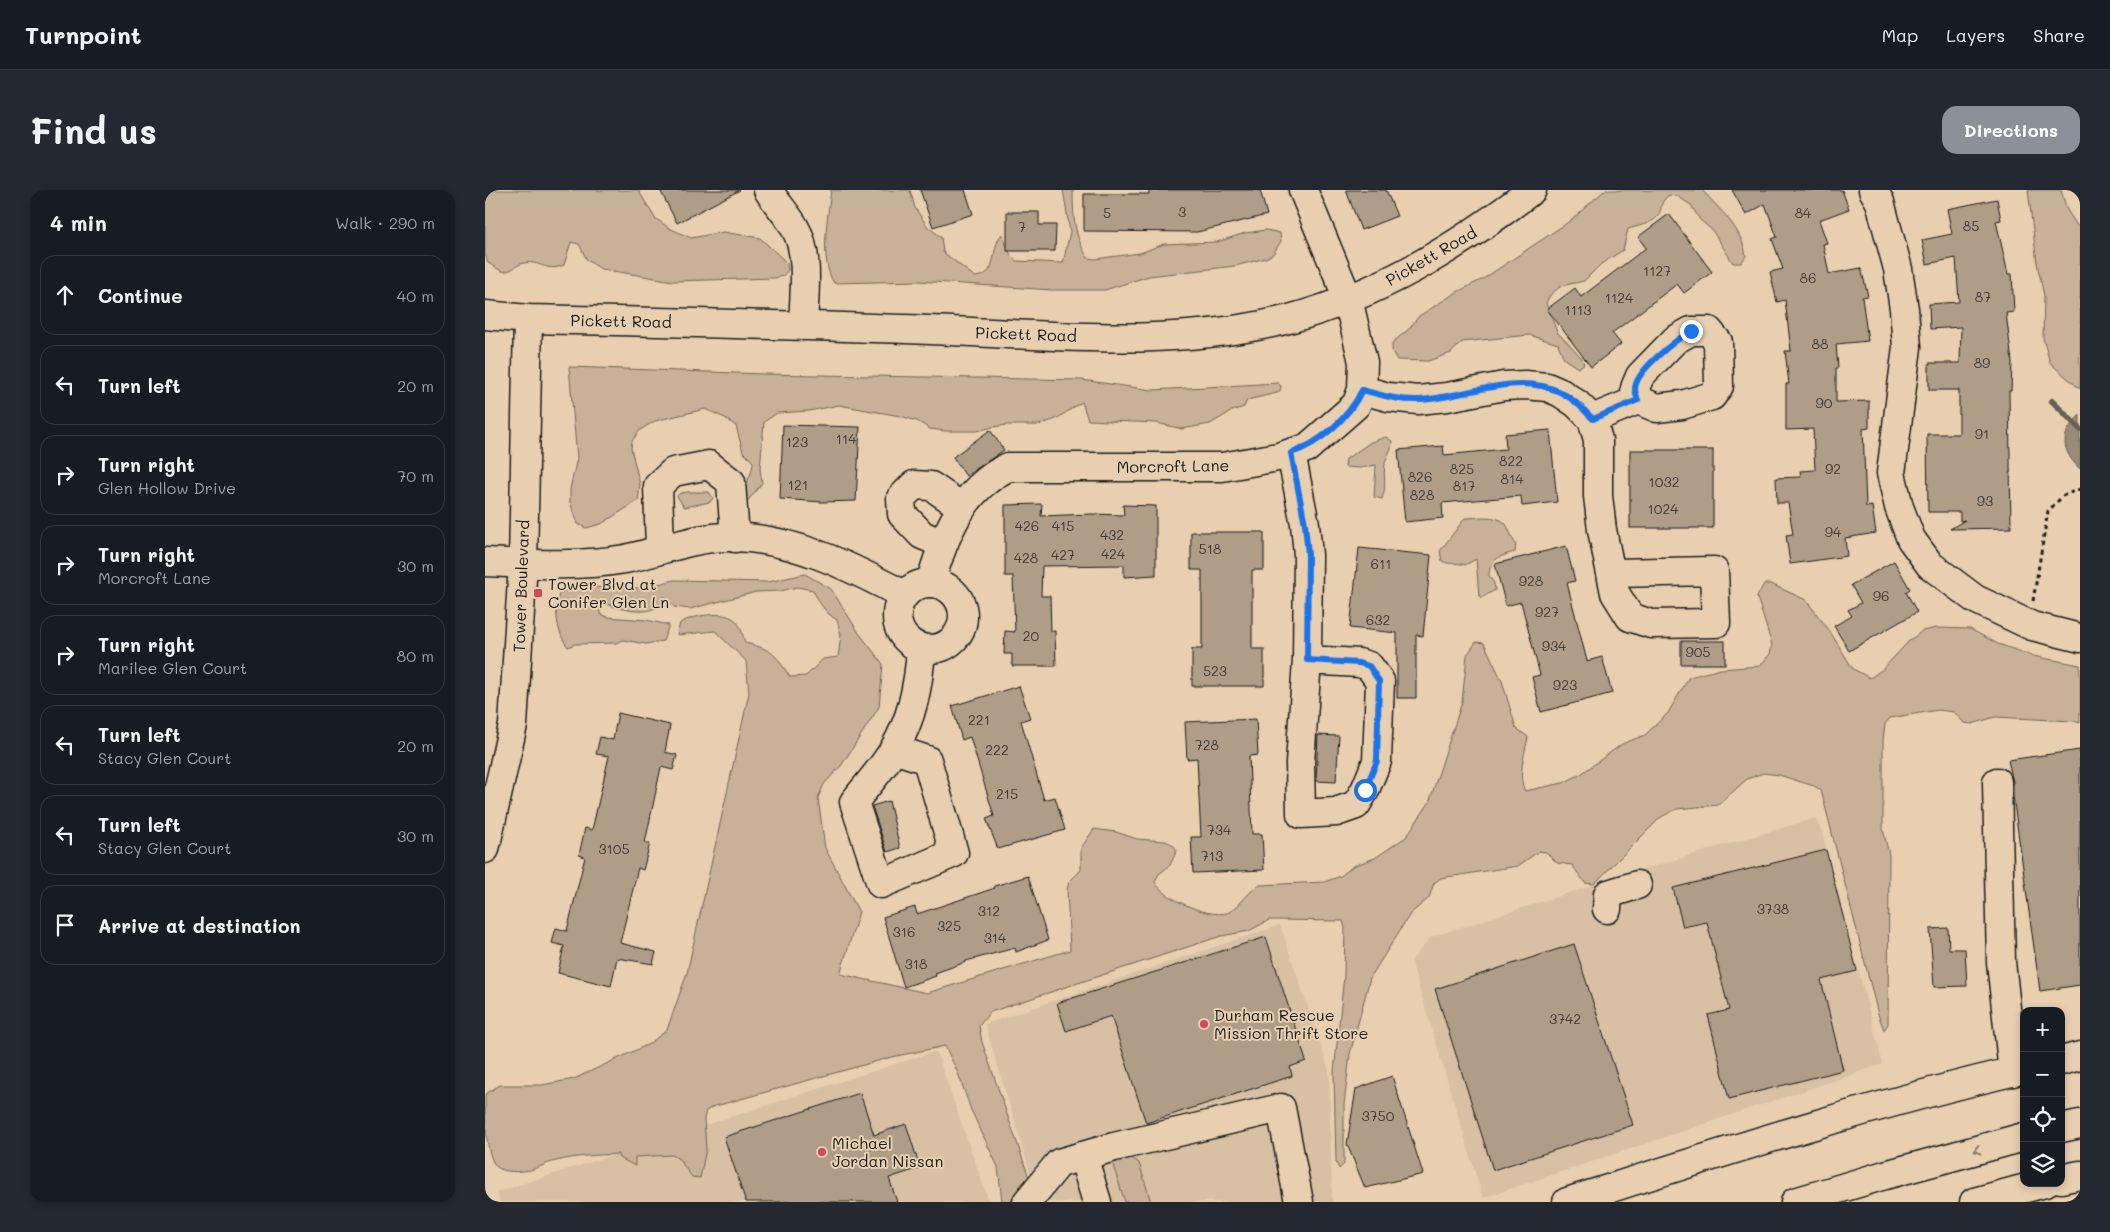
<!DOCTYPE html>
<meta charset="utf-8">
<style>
:root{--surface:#171b24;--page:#242831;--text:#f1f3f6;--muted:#9ea1a6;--line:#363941;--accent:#8c9099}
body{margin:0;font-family:Mali,sans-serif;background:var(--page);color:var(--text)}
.controls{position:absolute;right:15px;bottom:15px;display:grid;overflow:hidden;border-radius:10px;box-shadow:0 2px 8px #0003}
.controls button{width:45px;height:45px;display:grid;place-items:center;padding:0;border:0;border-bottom:1px solid var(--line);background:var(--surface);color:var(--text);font:25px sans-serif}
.stop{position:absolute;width:15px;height:15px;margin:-11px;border:4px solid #1a73e8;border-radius:50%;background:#fff}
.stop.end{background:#1a73e8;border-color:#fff;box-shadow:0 1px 5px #0008}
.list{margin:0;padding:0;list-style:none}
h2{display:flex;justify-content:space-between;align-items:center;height:65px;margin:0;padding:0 20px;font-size:21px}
h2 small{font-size:16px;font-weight:400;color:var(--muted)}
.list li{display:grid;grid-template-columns:32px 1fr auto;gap:15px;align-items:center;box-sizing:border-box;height:80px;margin:0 10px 10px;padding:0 10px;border:1px solid var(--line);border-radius:15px}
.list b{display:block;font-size:19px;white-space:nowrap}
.list p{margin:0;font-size:16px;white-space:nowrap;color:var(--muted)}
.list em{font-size:16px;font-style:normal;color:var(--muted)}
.icon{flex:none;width:28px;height:28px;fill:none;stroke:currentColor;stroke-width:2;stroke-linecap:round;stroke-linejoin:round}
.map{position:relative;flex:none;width:1595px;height:1012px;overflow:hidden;border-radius:15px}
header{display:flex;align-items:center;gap:30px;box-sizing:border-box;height:70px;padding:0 25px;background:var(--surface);border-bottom:1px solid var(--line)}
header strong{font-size:24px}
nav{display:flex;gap:28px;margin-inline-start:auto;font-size:18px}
.intro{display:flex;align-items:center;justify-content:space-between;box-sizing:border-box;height:120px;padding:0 30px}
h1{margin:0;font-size:35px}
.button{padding:12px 22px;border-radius:15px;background:var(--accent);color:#fff;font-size:18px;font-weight:700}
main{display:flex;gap:30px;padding:0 30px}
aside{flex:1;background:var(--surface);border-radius:15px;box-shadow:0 2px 8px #0003}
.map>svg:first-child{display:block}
.built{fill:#d7c0a4}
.green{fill:#c7b198;stroke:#72665a}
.water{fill:#9a8a78;stroke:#685e53}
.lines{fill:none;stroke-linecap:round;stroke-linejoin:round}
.stream{stroke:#685e53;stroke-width:6}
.building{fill:#af9d87;stroke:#1c1c1c}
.minor-casing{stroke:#1c1c1c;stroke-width:31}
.major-casing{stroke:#1c1c1c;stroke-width:31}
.path{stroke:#1c1c1c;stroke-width:3;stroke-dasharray:4 4;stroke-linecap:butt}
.minor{stroke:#e8cfb0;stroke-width:28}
.major{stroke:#e8cfb0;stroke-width:28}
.oneway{stroke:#8c7e6d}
.route{stroke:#1a73e8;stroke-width:6}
.poi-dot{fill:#d1495b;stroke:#e8cfb0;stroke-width:2}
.labels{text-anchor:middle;stroke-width:4;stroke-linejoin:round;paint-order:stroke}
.number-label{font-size:14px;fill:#413c37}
.street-label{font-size:16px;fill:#1c1c1c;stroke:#e8cfb0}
.poi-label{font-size:16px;fill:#1c1c1c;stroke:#e8cfb0;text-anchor:start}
</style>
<header>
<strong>Turnpoint</strong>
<nav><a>Map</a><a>Layers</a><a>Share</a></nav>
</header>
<div class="intro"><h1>Find us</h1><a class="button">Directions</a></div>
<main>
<aside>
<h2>4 min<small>Walk · 290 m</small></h2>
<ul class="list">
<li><svg class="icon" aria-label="ahead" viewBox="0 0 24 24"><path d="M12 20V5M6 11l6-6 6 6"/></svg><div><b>Continue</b></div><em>40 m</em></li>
<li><svg class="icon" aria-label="left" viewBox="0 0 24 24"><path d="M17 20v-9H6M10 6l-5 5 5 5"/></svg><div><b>Turn left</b></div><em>20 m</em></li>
<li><svg class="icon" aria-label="right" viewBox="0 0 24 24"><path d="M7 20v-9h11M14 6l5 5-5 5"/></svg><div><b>Turn right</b><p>Glen Hollow Drive</p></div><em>70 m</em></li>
<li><svg class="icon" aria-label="right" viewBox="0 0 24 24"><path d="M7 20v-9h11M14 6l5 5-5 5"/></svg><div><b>Turn right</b><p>Morcroft Lane</p></div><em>30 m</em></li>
<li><svg class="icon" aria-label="right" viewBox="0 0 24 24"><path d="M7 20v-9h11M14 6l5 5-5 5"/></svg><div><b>Turn right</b><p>Marilee Glen Court</p></div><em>80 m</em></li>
<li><svg class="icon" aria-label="left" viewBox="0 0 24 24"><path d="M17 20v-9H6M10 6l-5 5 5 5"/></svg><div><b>Turn left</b><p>Stacy Glen Court</p></div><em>20 m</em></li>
<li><svg class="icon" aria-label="left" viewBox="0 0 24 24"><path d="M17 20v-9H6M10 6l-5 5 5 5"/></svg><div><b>Turn left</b><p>Stacy Glen Court</p></div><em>30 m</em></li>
<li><svg class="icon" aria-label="arrive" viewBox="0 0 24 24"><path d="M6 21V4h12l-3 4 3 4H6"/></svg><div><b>Arrive at destination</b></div></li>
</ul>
</aside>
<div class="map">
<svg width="1595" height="1012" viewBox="0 0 1595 1012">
<rect width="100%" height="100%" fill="#e8cfb0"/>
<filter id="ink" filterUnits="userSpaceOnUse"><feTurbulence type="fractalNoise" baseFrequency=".02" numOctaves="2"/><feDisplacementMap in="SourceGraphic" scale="10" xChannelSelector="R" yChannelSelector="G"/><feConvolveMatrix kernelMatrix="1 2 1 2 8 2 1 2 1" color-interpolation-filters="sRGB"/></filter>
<g filter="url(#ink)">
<g class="built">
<polygon points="1330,628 1337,642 1398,874 998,1008 926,771 946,747 1149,682"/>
<polygon points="795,735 844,880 847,1012 536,1012 549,995 500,834"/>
<polygon points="451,861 503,1009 509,1012 15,1012 12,1002"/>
</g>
<g class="green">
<path d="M0 0H153L170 28 184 38 206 48 238 42 275 48 302 73 303 80 298 86 290 88 188 91 116 79 102 70 94 54 86 52 79 75C61 83 55 70 39 73 31 74 26 83 17 81 12 79 7 75 3 73L0 64Z"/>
<path d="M346 0H425L430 18 443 37 456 47 458 62 490 87C515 85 504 59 517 44L526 66 531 71 578 73 585 42 578 0H588C588 26 589 46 603 68L610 69 655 63 679 54 732 52 760 43 781 40 795 43 796 51 788 64 781 68 750 76 664 86 620 100H567L434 91 349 93C334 70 343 26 346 0Z"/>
<path d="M1120 0H1217C1235 20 1257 38 1261 66L1256 73H1248L1227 40 1215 30 1206 15 1192 6 1184 5C1174 12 1178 18 1173 26 1167 34 1152 36 1143 39L1138 60 1116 74 1099 91 1076 96 1065 105 1061 113 1072 142 1096 167 1099 174 1093 178 1079 169 1073 154 1044 145 977 152 966 163 943 171 912 170 907 161V153L925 138 934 126 972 102 998 89 1085 31Z"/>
<polygon points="1543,0 1576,0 1582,20 1595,40 1595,199 1565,173 1558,148 1559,106 1552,73"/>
<path d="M84 177 279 184 597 190 667 200 793 193 796 196 795 201 792 203 762 210 759 217 747 221 725 234 697 239 672 233 603 230 597 212 571 229 554 235H522L508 237 492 241H460L445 239 432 231 415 226 354 215 324 221 292 223 279 232 275 279 277 293 261 313 257 311C257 296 268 286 268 272L258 262 251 236 240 228 220 219 170 231 155 240 147 251 146 258 155 295 153 311 116 334 101 338 93 334 85 312V299L92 268Z"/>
<path d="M901 247 907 251C907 260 902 265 900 273 898 286 902 297 897 309L889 307 891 275 875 278 860 277 861 269 886 252Z"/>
<polygon points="203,302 224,302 228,308 225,312 199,317 192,306 195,303"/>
<path d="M980 328C991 328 1011 324 1020 333 1024 338 1027 349 1031 355L1030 362C1015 366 1004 369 1004 386L1009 393 1010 400 996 408 994 405 991 369 980 375C972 372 963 375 957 371L955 361Z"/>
<path d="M320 384 346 399 374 443 398 474 394 517 356 576 339 594 333 608 340 658 374 722 355 784 442 803 585 760 582 700 584 692 596 680V658L609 639 631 642 652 649 680 651 687 654 692 660 685 675 673 685 670 692C677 708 730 732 746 721 757 714 763 701 775 695L839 692 856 686 868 676 890 668 921 647 944 613 977 512 982 465 991 452 999 453 1017 491 1031 538 1043 547C1040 563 1032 586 1040 601L1078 593 1096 584 1137 554 1160 545 1183 523 1204 487 1236 479 1275 476 1285 464 1287 455 1272 407 1279 394H1286L1321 410 1344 440 1368 479 1385 488 1398 479 1424 451 1437 441 1452 438 1485 439 1513 454 1548 466 1595 475V533L1589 531 1510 527 1487 534 1479 533 1469 522 1453 520 1405 528 1400 534 1398 550V639L1404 665 1403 834 1399 840 1393 824 1336 600 1329 596 1294 585 1278 583 1262 589 1233 615 1192 619 1176 627 1109 694 1100 693 1087 675 1072 673 1061 662 1054 661 1033 676 956 688 949 693 944 708 925 724 885 788 865 864 859 915V974L854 979 851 972 849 882 859 786 860 738 858 731 784 730 764 741 736 746 505 822 494 836 497 852 546 993 531 1012 517 1011 513 977 486 920 473 883 460 856 407 867 227 917 221 921 219 929 221 959 215 988 207 987 194 969 187 965 150 967V976L133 967V964C112 965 91 966 71 971 60 973 49 981 38 981 30 982 18 982 12 977 0 967 0 922 0 906L2 903 15 895H57L89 889 164 854 182 840 202 783 264 503 261 471 230 441 192 445 195 433C206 426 241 419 251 431 256 436 258 446 260 453 289 460 289 463 305 487L321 486 338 469 353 467 356 445 352 430C340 423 334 412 328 400L312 397 296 401 271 402 205 419 189 417 179 406C177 411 176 416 170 418 158 425 134 419 122 414L115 417V424L122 427 161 430 184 435 178 451 161 454 138 450 131 453 90 454 83 457C72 444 68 417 75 402L91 397 158 398 189 390 283 392Z"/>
<polygon points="647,968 654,973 666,1012 640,1012 627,972"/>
</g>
<path class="water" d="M1595 225V279C1576 261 1574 244 1595 225Z"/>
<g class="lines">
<polyline class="stream" points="1567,211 1595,239"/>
</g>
<g class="building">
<polygon points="175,0 255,0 192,33"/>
<polygon points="435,0 480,0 488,24 448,37"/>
<polygon points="664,0 775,0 782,25 712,42 599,41 599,4 664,4"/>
<polygon points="861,0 901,0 912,26 876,40"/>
<polygon points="1247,0 1357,0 1364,19 1334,30 1342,53 1338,54 1344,84 1376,78 1383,106 1377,107 1383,151 1351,154 1353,178 1351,178 1351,212 1384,211 1384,238 1378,239 1381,317 1387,316 1391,343 1360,348 1362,366 1305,374 1301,345 1308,344 1303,313 1292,313 1291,288 1316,287 1315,281 1330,280 1328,239 1301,240 1301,194 1304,194 1300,161 1306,161 1300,110 1292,112 1285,82 1298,79 1287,49 1292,47 1280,14 1261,25"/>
<polygon points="1512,9 1516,30 1511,31 1523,84 1527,84 1529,122 1521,123 1527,172 1526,201 1524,201 1526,338 1465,339 1480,330 1475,331 1475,322 1443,322 1442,244 1474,244 1474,200 1444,200 1444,173 1475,173 1476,137 1445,139 1444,114 1474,112 1471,68 1442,74 1437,50 1467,44 1462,19"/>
<polygon points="522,22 554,22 554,35 571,35 570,61 522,61"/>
<polygon points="1184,24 1227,82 1199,103 1192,94 1127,143 1136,154 1106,177 1062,119 1090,98 1096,107 1161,58 1153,47"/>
<polygon points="298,235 375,237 371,311 337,312 295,309"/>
<polygon points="505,240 519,260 481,286 468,267"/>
<polygon points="1065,240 1072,312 1037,316 1036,306 957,313 958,328 920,332 913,260 958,256 959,265 1021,259 1020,244"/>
<rect x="1145" y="260" width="83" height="78"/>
<polygon points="557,314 556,326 606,324 639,325 638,315 671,316 671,385 639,387 639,375 557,376 556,406 565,406 566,441 570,441 571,476 527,476 527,464 519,464 520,441 530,442 528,386 520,386 520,315"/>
<polygon points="706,342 779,342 779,380 767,380 767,459 779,459 779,496 707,496 707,459 717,459 717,380 706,380"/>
<polygon points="1081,356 1090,391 1082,393 1102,471 1117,467 1127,503 1056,522 1047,487 1055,485 1036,412 1021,416 1010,374"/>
<polygon points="874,358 946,365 938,446 931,445 931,508 912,508 912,443 865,438"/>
<polygon points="1409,371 1425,399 1421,402 1432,422 1364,461 1349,436 1367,426 1363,420 1376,413 1366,395"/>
<rect x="1196" y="451" width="44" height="23"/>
<polygon points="534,496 545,528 536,531 559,610 570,607 580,640 513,659 501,629 509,626 485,547 477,550 467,516"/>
<polygon points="133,523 185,535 180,562 192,565 188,580 176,577 160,653 165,653 158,680 153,678 135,753 171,762 168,774 132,768 126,796 73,783 79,756 67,753 71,738 82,741 100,667 94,665 100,638 107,640 124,566 111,564 115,547 128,550"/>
<polygon points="771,529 773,565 764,566 767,644 777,644 779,680 708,683 706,647 716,647 712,568 702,569 700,532"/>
<polygon points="833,545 854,546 851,592 831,591"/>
<polygon points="1595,560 1595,795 1555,801 1528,606 1528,592 1523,570"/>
<polygon points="404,611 415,658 402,662 387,616"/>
<polygon points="1341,660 1372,781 1336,790 1358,880 1244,909 1223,825 1244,820 1222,732 1198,737 1188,698"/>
<polygon points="543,686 563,750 531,762 530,758 481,771 481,772 450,783 451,786 419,797 398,727 430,717 432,724 510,698 509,696"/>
<polygon points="1463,738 1464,759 1480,759 1482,796 1449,797 1445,739"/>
<polygon points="781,747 821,871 805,877 807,886 661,933 626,826 581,841 572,813"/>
<polygon points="1089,754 1148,935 1008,980 950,799"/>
<polygon points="907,886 938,984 880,998 862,954 871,899"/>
<polygon points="375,903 389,945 421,934 435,978 404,988 412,1012 261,1012 239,947"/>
</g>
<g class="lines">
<defs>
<g id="minor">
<path d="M283 0C291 13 303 25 310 38 325 63 319 107 318 135"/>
<polyline points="1388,0 1395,12 1413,79 1419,119 1422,157 1406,283 1414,317 1426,349 1445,375 1490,409 1547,436 1595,448"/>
<path d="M0 125 43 129C177 132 311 135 445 140 565 145 687 159 804 129 894 105 974 56 1047 0"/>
<polyline points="877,200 903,207 933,210 962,207 1019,196 1040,195 1062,197 1076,203 1092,214 1107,229 1113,250 1113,306 1117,340 1130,403 1145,427 1166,434 1231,433 1229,381 1126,383"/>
<polyline points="1107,229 1153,210 1172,218 1197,215 1227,206 1234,196 1233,152 1224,141 1206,141 1190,150 1155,186 1150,198 1153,210"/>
<polyline points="806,263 820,334 823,365 822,470 815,573 816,624 851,622 871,615 880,600 892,571 895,491 884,476 874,473 822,470"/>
<polyline points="458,354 437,345 417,324 416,308 429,295 446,296 477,317"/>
<polyline points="175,360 173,296 188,282 224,275 246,292 250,348"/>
<path d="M0 372C47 374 94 377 140 369 174 362 206 348 240 347 305 346 364 376 419 405"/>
<circle cx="445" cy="426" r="33"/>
<path d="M445 393C460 346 475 301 523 277H737L793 267 822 258 871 215 877 200 878 172 863 109 818 0"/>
<path d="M409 559 442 570 469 663 396 694 369 612C382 595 398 578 409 559 428 528 434 493 436 458"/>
<polyline points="1512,592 1516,772 1528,882"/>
<polyline points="0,659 28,535 38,373 43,129"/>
<polyline points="1122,719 1123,704 1152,695"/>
<polyline points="1576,871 1595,866"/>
<polyline points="598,966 612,1012"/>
<polyline points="542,1012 574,973 629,957 796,918 814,1012"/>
<path d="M1082 1012C1233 964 1384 915 1539 879"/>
</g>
<g id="major">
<polyline points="1576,938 1595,934"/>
<polyline points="1576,989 1595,985"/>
<polyline points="1310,1012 1400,985 1539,947"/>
<polyline points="1489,1012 1560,993"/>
</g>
</defs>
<use href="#minor" class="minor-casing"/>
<use href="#major" class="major-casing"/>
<polyline class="path" points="1548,411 1563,321 1579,305 1595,299"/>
<use href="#minor" class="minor"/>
<use href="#major" class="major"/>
</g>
<defs><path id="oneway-chevron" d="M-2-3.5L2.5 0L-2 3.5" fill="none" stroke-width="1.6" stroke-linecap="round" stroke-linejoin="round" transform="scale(1.25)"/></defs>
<use class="oneway" href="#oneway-chevron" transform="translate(1492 960) rotate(165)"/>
</g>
<g class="lines" filter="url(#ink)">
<path class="route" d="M880 600 892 571 894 491 884 476 874 473 822 470 823 365 820 334 806 263C834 254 864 228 877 200 896 205 915 211 934 210 979 208 1031 181 1075 202 1088 208 1098 219 1108 229L1153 210C1152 207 1150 202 1150 199 1150 181 1192 149 1206 141"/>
</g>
<g class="poi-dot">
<rect x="48" y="398" width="10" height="10" rx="2.5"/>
<circle cx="719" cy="834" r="5"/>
<circle cx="337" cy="962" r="5"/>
</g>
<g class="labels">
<g class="number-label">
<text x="697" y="27">3</text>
<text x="622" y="28">5</text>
<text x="1318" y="28">84</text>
<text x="1486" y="41">85</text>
<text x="537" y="42">7</text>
<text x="1172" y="86">1127</text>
<text x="1323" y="93">86</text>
<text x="1498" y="112">87</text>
<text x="1134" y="113">1124</text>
<text x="1093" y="125">1113</text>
<text x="1335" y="159">88</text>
<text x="1497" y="178">89</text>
<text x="1339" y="218">90</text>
<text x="1497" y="249">91</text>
<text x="361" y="254">114</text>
<text x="312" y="257">123</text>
<text x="1026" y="276">822</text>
<text x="977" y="284">825</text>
<text x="1348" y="284">92</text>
<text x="935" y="292">826</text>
<text x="1027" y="294">814</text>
<text x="1179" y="297">1032</text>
<text x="313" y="300">121</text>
<text x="979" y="301">817</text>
<text x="937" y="310">828</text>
<text x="1500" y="316">93</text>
<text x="1178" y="324">1024</text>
<text x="542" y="341">426</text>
<text x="578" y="341">415</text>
<text x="1348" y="347">94</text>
<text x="627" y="350">432</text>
<text x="725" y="364">518</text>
<text x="628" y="369">424</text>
<text x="578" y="370">427</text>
<text x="541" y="373">428</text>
<text x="896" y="379">611</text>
<text x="1046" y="396">928</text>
<text x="1396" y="411">96</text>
<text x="1062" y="427">927</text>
<text x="893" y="435">632</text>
<text x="546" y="451">20</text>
<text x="1069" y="461">934</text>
<text x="1213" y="467">905</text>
<text x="730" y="486">523</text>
<text x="1080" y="500">923</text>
<text x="494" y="535">221</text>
<text x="722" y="560">728</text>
<text x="512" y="565">222</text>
<text x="522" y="609">215</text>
<text x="734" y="645">734</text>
<text x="129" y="664">3105</text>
<text x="727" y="671">713</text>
<text x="1288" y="724">3738</text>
<text x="504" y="726">312</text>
<text x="464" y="741">325</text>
<text x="419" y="747">316</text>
<text x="510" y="753">314</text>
<text x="431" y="779">318</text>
<text x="1080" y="834">3742</text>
<text x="893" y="931">3750</text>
</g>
<g class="street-label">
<text transform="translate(946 66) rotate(-30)" y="6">Pickett Road</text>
<text transform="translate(136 131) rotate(1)" y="6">Pickett Road</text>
<text transform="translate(541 144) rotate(2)" y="6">Pickett Road</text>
<text transform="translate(688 276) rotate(-1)" y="6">Morcroft Lane</text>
<text transform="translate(36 396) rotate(-88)" y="6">Tower Boulevard</text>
</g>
<g class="poi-label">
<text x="63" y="400">Tower Blvd at<tspan x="63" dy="18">Conifer Glen Ln</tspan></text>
<text x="729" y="831">Durham Rescue<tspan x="729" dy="18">Mission Thrift Store</tspan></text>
<text x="347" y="959">Michael<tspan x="347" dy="18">Jordan Nissan</tspan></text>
</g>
</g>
</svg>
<div class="controls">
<button>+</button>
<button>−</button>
<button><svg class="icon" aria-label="locate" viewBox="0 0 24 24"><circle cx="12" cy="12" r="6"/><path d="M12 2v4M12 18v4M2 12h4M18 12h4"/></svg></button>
<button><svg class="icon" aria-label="layers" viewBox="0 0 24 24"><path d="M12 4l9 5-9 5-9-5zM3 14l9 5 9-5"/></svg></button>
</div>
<div class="stop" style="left:880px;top:600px"></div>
<div class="stop end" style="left:1206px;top:141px"></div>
</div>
</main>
